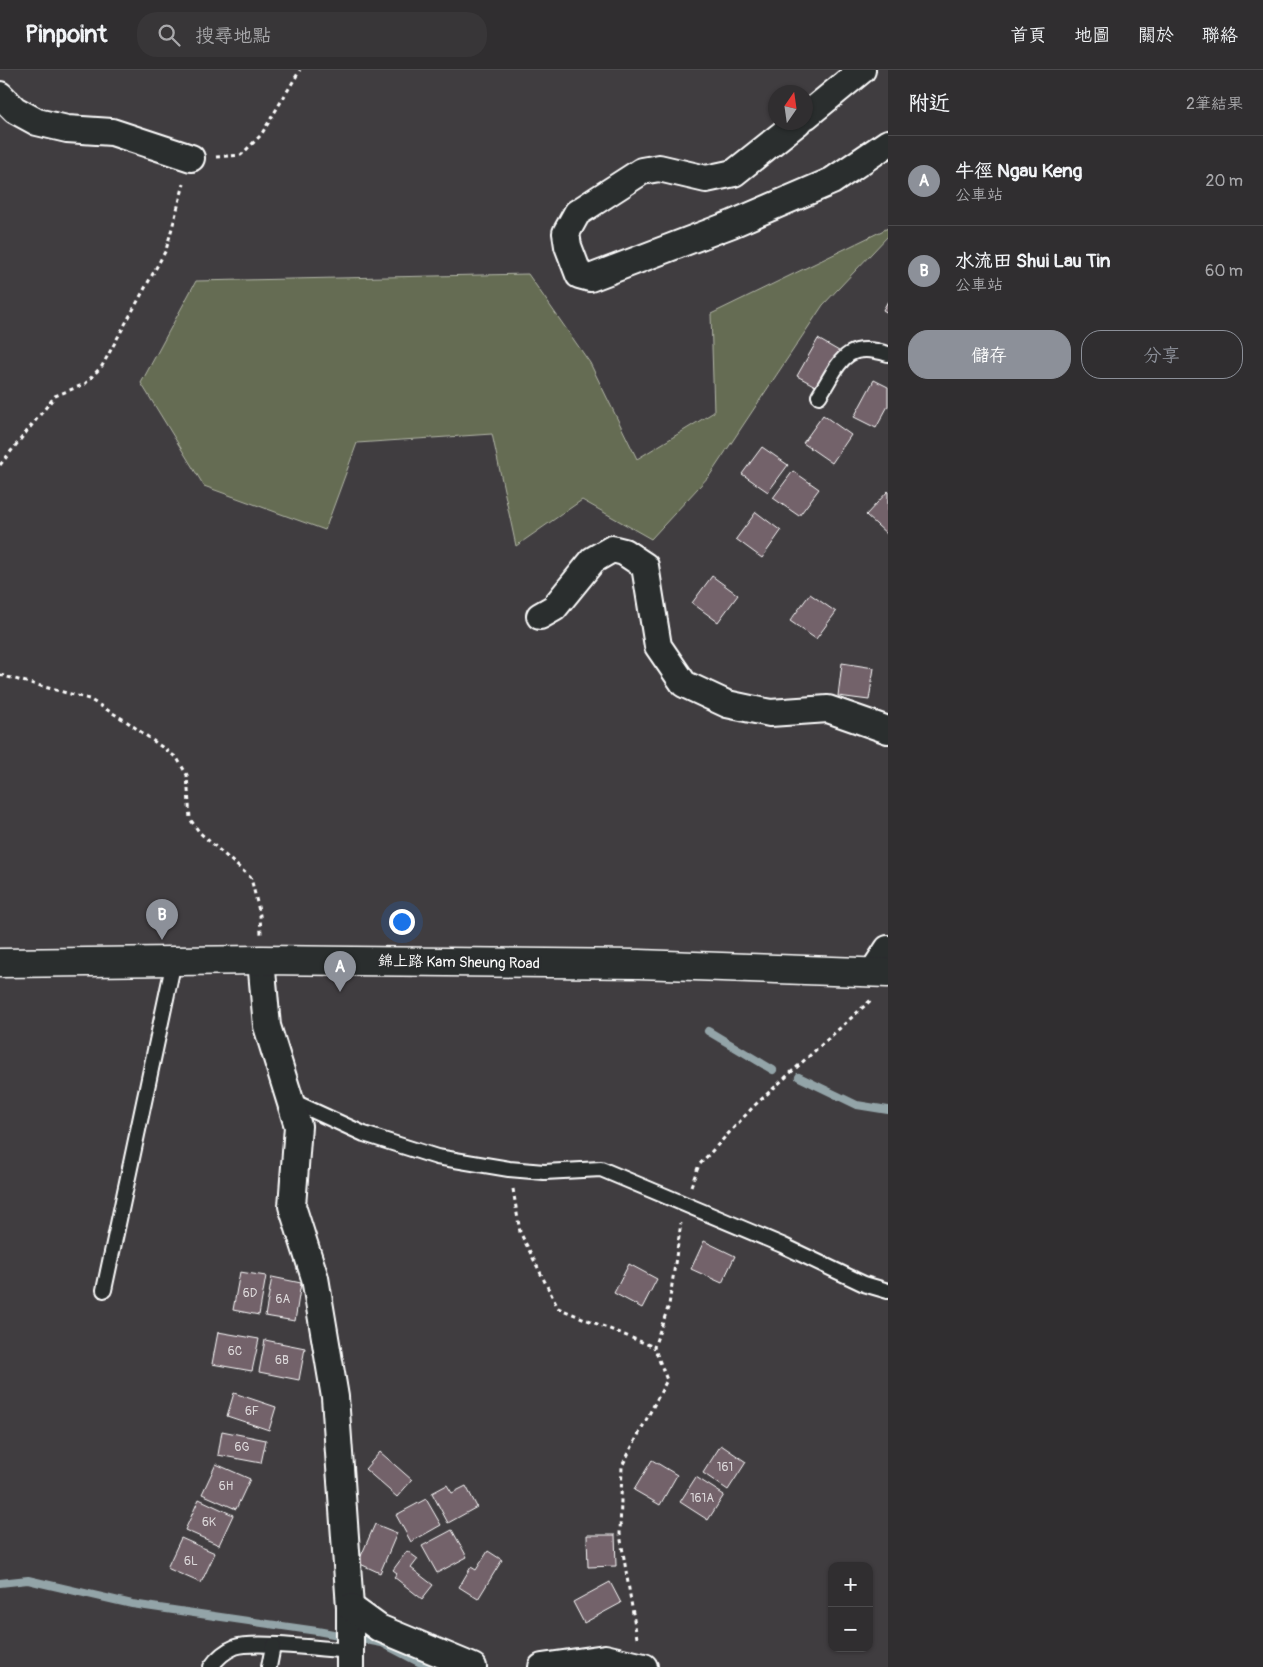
<!DOCTYPE html>
<html lang="zh-TW">
<meta charset="utf-8">
<style>
:root{--surface:#302e30;--page:#383638;--text:#f1f3f6;--muted:#a8a8ab;--line:#4b4a4c;--accent:#8c9099}
body{margin:0;font-family:Pangolin,"LXGW WenKai TC",sans-serif;background:var(--page);color:var(--text)}
.controls{position:absolute;right:15px;bottom:15px;display:grid;overflow:hidden;border-radius:10px;box-shadow:0 1px 4px #0004}
.controls button{width:45px;height:45px;display:grid;place-items:center;padding:0;border:0;border-bottom:1px solid var(--line);background:var(--surface);color:var(--text);font:25px sans-serif}
.compass{position:absolute;left:768px;top:15px;width:45px;height:45px;border-radius:50%;background:var(--surface);box-shadow:0 1px 4px #0004;rotate:13deg}
.you{position:absolute;left:401px;top:851px;width:18px;height:18px;margin:-12px;border:4px solid #fff;border-radius:50%;background:#1a73e8;box-shadow:0 0 0 8px #1a73e833}
.badge{display:grid;place-items:center;width:32px;height:32px;border-radius:50%;background:var(--accent);color:#fff;font-size:16px;font-weight:700}
.pin{position:absolute;translate:-50% -41px;filter:drop-shadow(0 1px 2px #0008)}
.pin::after{content:'';position:absolute;top:26px;width:18px;height:15px;background:inherit;clip-path:polygon(0 0,100% 0,50% 100%)}
.list{margin:0;padding:0;list-style:none}
h2{display:flex;justify-content:space-between;align-items:center;height:65px;margin:0;padding:0 20px;font-size:21px}
h2 small{font-size:16px;font-weight:400;color:var(--muted)}
.list li{display:grid;grid-template-columns:32px 1fr auto;gap:15px;align-items:center;box-sizing:border-box;height:90px;padding:0 20px;border-top:1px solid var(--line)}
.list b{display:block;font-size:19px;white-space:nowrap}
.list p{margin:0;font-size:16px;white-space:nowrap;color:var(--muted)}
.list em{font-size:16px;font-style:normal;color:var(--muted)}
.actions{display:flex;gap:10px;padding:15px 20px}
.actions a{flex:1;padding:11px 0;border:1px solid var(--accent);border-radius:20px;text-align:center;font-size:18px;color:var(--accent)}
.actions .main{background:var(--accent);color:#fff}
.icon{flex:none;width:28px;height:28px;fill:none;stroke:currentColor;stroke-width:2;stroke-linecap:round;stroke-linejoin:round}
.map{position:relative;flex:none;width:888px;height:1597px;overflow:hidden}
header{display:flex;align-items:center;gap:30px;box-sizing:border-box;height:70px;padding:0 25px;background:var(--surface);border-bottom:1px solid var(--line)}
header strong{font-size:24px}
nav{display:flex;gap:28px;margin-inline-start:auto;font-size:18px}
.search{width:350px;height:45px;background:var(--page);display:flex;align-items:center;gap:12px;box-sizing:border-box;padding:0 18px;border-radius:20px;color:var(--muted);font-size:19px}
main{display:flex}
aside{flex:1;background:var(--surface)}
.map>svg:first-child{display:block}
.green{fill:#656c52;stroke:#b2b6a8}
.lines{fill:none;stroke-linecap:round;stroke-linejoin:round}
.stream{stroke:#93a4a8;stroke-width:8}
.building{fill:#73626b;stroke:#fff}
.service-casing{stroke:#fff;stroke-width:18}
.minor-casing{stroke:#fff;stroke-width:30}
.secondary-casing{stroke:#fff;stroke-width:31}
.path{stroke:#fff;stroke-width:3;stroke-dasharray:4 4;stroke-linecap:butt}
.service{stroke:#2a2d2e;stroke-width:14}
.minor{stroke:#2a2d2e;stroke-width:26}
.secondary{stroke:#2a2d2e;stroke-width:28}
.labels{text-anchor:middle;stroke-width:5;stroke-linejoin:round;paint-order:stroke}
.number-label{font-size:12px;fill:#dcd8da}
.street-label{font-size:15px;fill:#fff;stroke:#2a2d2e}
</style>
<header>
<strong>Pinpoint</strong>
<div class="search"><svg class="icon" aria-label="search" viewBox="0 0 24 24"><circle cx="10" cy="10" r="6"/><path d="M15 15l6 6"/></svg>搜尋地點</div>
<nav><a>首頁</a><a>地圖</a><a>關於</a><a>聯絡</a></nav>
</header>
<main>
<div class="map">
<svg width="888" height="1597" viewBox="0 0 888 1597">
<rect width="100%" height="100%" fill="#403d40"/>
<filter id="ink" filterUnits="userSpaceOnUse"><feTurbulence type="fractalNoise" baseFrequency=".02" numOctaves="2"/><feDisplacementMap in="SourceGraphic" scale="10" xChannelSelector="R" yChannelSelector="G"/><feConvolveMatrix kernelMatrix="1 2 1 2 8 2 1 2 1" color-interpolation-filters="sRGB"/></filter>
<g filter="url(#ink)">
<polygon class="green" points="888,158 888,166 823,235 710,405 651,469 582,430 516,476 492,364 357,373 325,460 204,416 141,313 196,211 528,204 590,293 637,389 714,342 711,244"/>
<g class="lines">
<g class="stream">
<polyline points="708,961 773,1000"/>
<polyline points="799,1007 857,1035 888,1040"/>
<polyline points="0,1513 28,1510 132,1534 317,1561 382,1573 428,1597"/>
</g>
</g>
<g class="building">
<polygon points="888,231 888,243 883,240"/>
<polygon points="818,269 839,281 819,318 797,306"/>
<polygon points="874,310 888,317 888,336 876,358 854,347"/>
<polygon points="823,345 851,365 832,393 803,373"/>
<polygon points="762,377 788,395 768,422 742,404"/>
<polygon points="793,401 819,419 799,446 773,428"/>
<polygon points="888,421 888,465 866,445"/>
<polygon points="756,442 781,461 762,488 736,469"/>
<polygon points="712,506 738,525 718,552 692,533"/>
<polygon points="810,524 836,542 816,569 790,551"/>
<polygon points="842,593 874,598 869,630 838,626"/>
<polygon points="704,1171 735,1186 722,1213 691,1199"/>
<polygon points="629,1194 657,1209 642,1238 614,1223"/>
<polygon points="240,1202 266,1206 259,1245 233,1240"/>
<polygon points="272,1207 301,1213 295,1251 265,1246"/>
<polygon points="218,1262 259,1269 252,1301 212,1294"/>
<polygon points="265,1270 305,1278 299,1310 259,1302"/>
<polygon points="234,1323 276,1337 269,1360 227,1346"/>
<polygon points="222,1361 266,1370 261,1393 218,1385"/>
<polygon points="721,1375 746,1392 728,1420 703,1403"/>
<polygon points="380,1382 412,1410 397,1427 365,1399"/>
<polygon points="652,1390 677,1405 660,1435 634,1420"/>
<polygon points="216,1394 250,1409 236,1439 202,1424"/>
<polygon points="696,1407 724,1425 708,1450 680,1432"/>
<polygon points="447,1415 452,1423 466,1416 477,1437 448,1453 432,1423"/>
<polygon points="199,1429 233,1445 219,1475 185,1460"/>
<polygon points="426,1429 441,1455 411,1472 396,1445"/>
<polygon points="375,1454 397,1463 380,1503 358,1493"/>
<polygon points="452,1460 467,1487 437,1503 422,1476"/>
<polygon points="587,1465 615,1465 616,1496 588,1497"/>
<polygon points="181,1468 215,1483 201,1513 167,1498"/>
<polygon points="407,1481 418,1489 411,1498 433,1515 422,1529 394,1507 397,1503 393,1500"/>
<polygon points="488,1481 502,1490 478,1529 459,1517 471,1497 476,1500"/>
<polygon points="610,1512 621,1533 584,1553 573,1532"/>
</g>
<g class="lines">
<defs>
<g id="service">
<path d="M819 326C840 293 844 270 888 284"/>
<polyline points="290,1030 364,1064 437,1087 509,1099 544,1102 601,1099 782,1175 864,1214 888,1221"/>
<polyline points="104,1220 174,891"/>
<path d="M211 1597C217 1588 225 1581 235 1577 253 1570 326 1579 349 1581"/>
<polyline points="269,1597 273,1576"/>
</g>
<g id="minor">
<polyline points="0,25 15,40 37,52 67,59 112,62 191,88"/>
<polyline points="806,46 862,0"/>
<polyline points="798,52 734,103 706,109 659,98 642,101 577,143 566,163 568,176 579,205 590,208 732,154 832,111 888,73"/>
<polyline points="540,546 554,538 593,490 612,479 624,482 645,496 658,576 684,614 727,634 770,643 828,639 888,660"/>
<polyline points="261,890 267,956 298,1056 292,1136 315,1208 335,1327 350,1537 350,1597"/>
<polyline points="873,902 888,879"/>
<polyline points="350,1537 379,1558 473,1597"/>
<polyline points="542,1597 605,1588 644,1597"/>
</g>
<polyline id="secondary" points="0,893 261,890 639,894 888,903"/>
</defs>
<use href="#service" class="service-casing"/>
<use href="#minor" class="minor-casing"/>
<use href="#secondary" class="secondary-casing"/>
<g class="path">
<polyline points="216,87 241,85 261,65 300,0"/>
<polyline points="0,395 55,326 85,314 102,296 166,180 184,114"/>
<polyline points="0,605 89,629 126,651 177,688 187,705 190,749 200,763 251,808 260,845 261,864"/>
<polyline points="691,1116 699,1095 755,1035 871,930"/>
<polyline points="513,1119 520,1162 558,1238 654,1277"/>
<polyline points="637,1568 620,1464 622,1396 667,1310 654,1277 669,1235 681,1153"/>
</g>
<use href="#service" class="service"/>
<use href="#minor" class="minor"/>
<use href="#secondary" class="secondary"/>
</g>
</g>
<g class="labels">
<g class="number-label">
<text x="250" y="1227">6D</text>
<text x="283" y="1233">6A</text>
<text x="235" y="1285">6C</text>
<text x="282" y="1294">6B</text>
<text x="252" y="1345">6F</text>
<text x="242" y="1381">6G</text>
<text x="725" y="1401">161</text>
<text x="226" y="1420">6H</text>
<text x="702" y="1432">161A</text>
<text x="209" y="1456">6K</text>
<text x="191" y="1495">6L</text>
</g>
<g class="street-label">
<text transform="translate(459 892) rotate(1)" y="5">錦上路 Kam Sheung Road</text>
</g>
</g>
</svg>
<div class="controls">
<button>+</button>
<button>−</button>
</div>
<svg class="compass" viewBox="-18 -18 36 36"><path d="M0-13l5 13h-10z" fill="#e53935"/><path d="M0 13l5-13h-10z" fill="#a8a8ab"/></svg>
<div class="you"></div>
<div class="pin badge" style="left:340px;top:922px">A</div>
<div class="pin badge" style="left:162px;top:870px">B</div>
</div>
<aside>
<h2>附近<small>2筆結果</small></h2>
<ul class="list">
<li><span class="badge">A</span><div><b>牛徑 Ngau Keng</b><p>公車站</p></div><em>20 m</em></li>
<li><span class="badge">B</span><div><b>水流田 Shui Lau Tin</b><p>公車站</p></div><em>60 m</em></li>
</ul>
<div class="actions"><a class="main">儲存</a><a>分享</a></div>
</aside>
</main>
